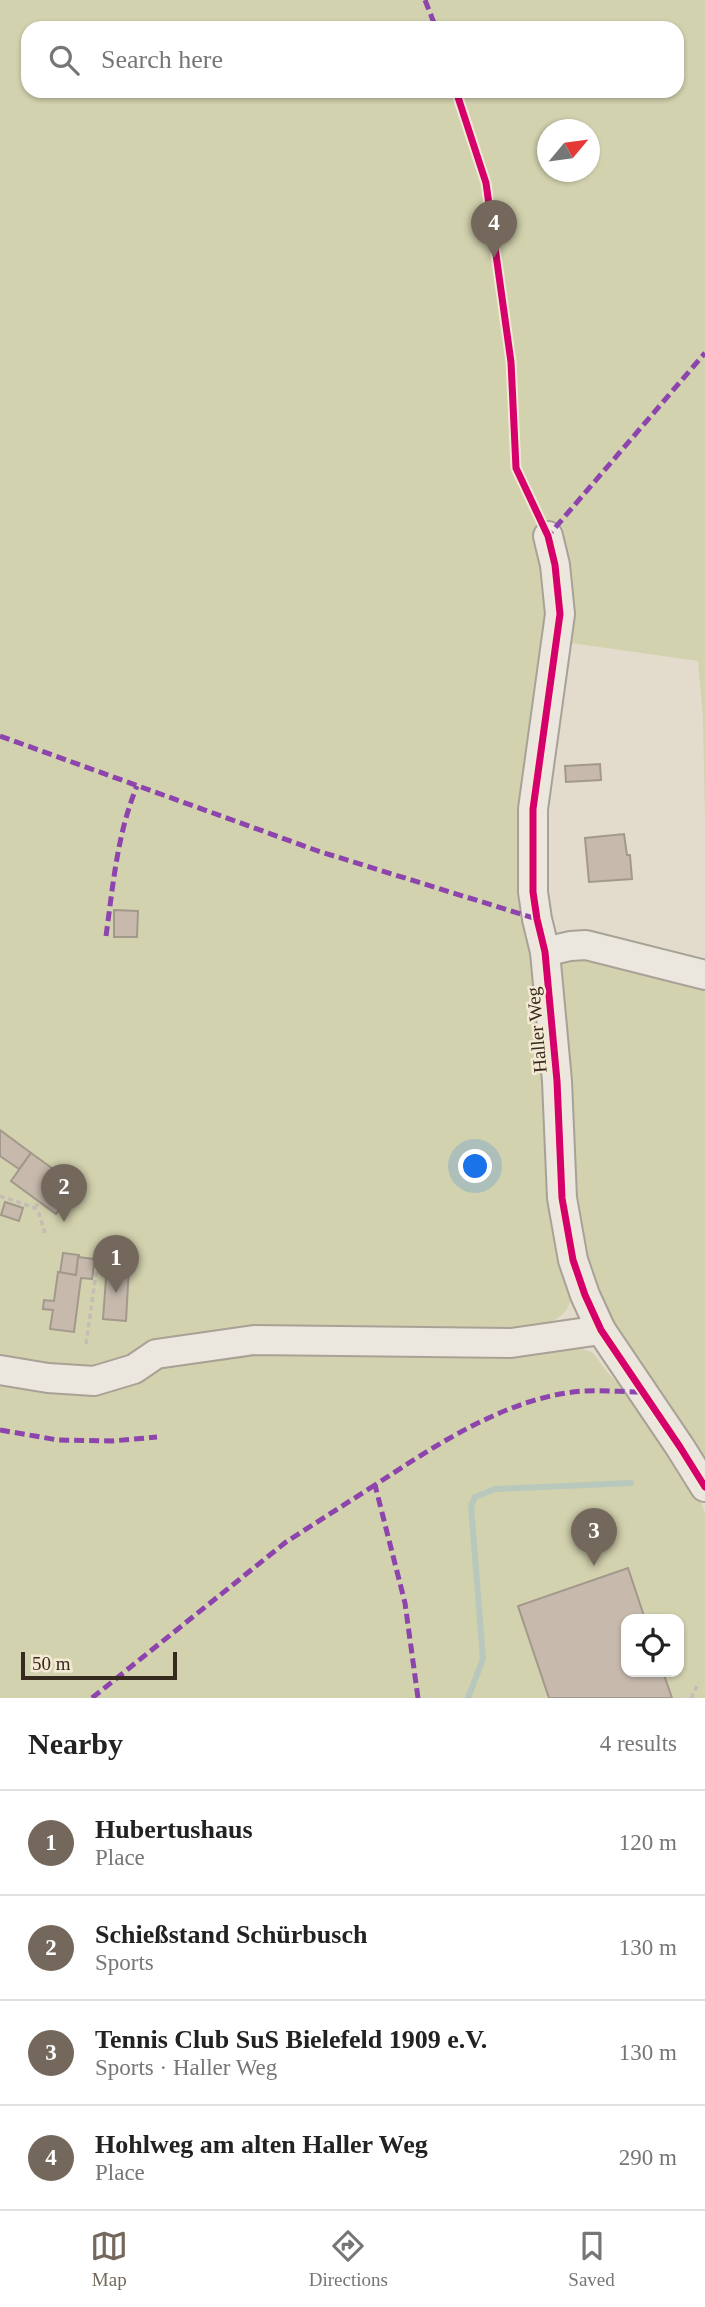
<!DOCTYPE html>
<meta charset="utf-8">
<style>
:root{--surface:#fff;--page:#f6f6f6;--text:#222;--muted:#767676;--line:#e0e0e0;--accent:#73685b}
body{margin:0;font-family:"Times New Roman",serif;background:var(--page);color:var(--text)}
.controls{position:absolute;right:21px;bottom:21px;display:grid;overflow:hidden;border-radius:14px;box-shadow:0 2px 5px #0004}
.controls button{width:63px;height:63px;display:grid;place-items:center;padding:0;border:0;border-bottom:2px solid var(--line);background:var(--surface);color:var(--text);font:35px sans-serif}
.compass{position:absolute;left:537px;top:119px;width:63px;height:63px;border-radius:50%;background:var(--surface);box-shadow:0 2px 5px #0004;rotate:61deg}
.scale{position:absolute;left:21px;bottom:18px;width:156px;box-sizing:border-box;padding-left:7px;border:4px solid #36291e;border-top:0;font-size:19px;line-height:24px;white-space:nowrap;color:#36291e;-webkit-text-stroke:5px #f4e9d2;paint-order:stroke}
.you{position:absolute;left:476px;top:1167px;width:24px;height:24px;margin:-18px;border:5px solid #fff;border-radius:50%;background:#1a73e8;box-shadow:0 0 0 10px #1a73e833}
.badge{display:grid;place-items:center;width:46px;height:46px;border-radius:50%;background:var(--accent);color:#fff;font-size:23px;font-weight:700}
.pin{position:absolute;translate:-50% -58px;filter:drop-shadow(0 2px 4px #0008)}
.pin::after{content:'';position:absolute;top:37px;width:24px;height:21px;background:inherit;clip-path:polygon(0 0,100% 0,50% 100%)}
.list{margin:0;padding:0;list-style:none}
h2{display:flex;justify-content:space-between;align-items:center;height:91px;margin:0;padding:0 28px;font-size:30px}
h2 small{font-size:23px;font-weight:400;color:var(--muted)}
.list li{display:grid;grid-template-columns:46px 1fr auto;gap:21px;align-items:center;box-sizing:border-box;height:105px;padding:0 28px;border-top:2px solid var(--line)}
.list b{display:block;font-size:26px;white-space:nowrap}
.list p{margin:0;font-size:23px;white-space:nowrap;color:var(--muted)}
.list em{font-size:23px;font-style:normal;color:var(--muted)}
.icon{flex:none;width:38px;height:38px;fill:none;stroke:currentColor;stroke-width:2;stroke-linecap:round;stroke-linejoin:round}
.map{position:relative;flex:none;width:705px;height:1698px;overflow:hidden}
.search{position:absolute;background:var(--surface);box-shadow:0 2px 5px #0004;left:21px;right:21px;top:21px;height:77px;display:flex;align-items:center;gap:18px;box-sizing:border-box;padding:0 24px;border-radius:21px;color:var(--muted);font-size:26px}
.sheet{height:511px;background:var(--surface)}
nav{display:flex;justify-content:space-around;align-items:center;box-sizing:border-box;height:98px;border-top:2px solid var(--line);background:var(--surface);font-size:19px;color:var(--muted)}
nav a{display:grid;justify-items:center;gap:4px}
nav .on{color:var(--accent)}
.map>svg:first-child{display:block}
.green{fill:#d2d2af;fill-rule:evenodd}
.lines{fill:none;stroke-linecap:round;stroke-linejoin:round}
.stream{stroke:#b8c8bd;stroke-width:6}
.building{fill:#c7baad;stroke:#a3988c;stroke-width:2}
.minor-casing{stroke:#a8a196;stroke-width:32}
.path{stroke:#c4bdb5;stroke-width:3.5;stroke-dasharray:5 3.5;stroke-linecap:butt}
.minor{stroke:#ebe6de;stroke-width:28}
.quiet{stroke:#8e44ad;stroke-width:5;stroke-dasharray:10 5;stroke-linecap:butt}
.cycleway-casing{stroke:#f4e9d2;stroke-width:11}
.cycleway{stroke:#d6006c;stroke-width:7}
.labels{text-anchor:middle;stroke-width:5;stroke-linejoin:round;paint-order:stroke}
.street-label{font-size:19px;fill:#36291e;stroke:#f4e9d2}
</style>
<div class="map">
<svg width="705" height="1698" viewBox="0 0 705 1698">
<rect width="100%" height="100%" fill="#e3dccc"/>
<g class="green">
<path d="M0 0H705V817L703 717 698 661 564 642 544 858 564 1260C566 1271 572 1287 571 1298 567 1325 532 1327 512 1332L236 1335 143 1345 135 1357 496 1352 580 1348 593 1353 608 1373 643 1409 700 1498 705 1514V1698H0ZM28 28H677V91H28ZM548 130H590V172H548ZM626 1619H679V1672H626Z"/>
<polygon points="592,951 705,984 705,1471 608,1324 583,1257 572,1186 559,962"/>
</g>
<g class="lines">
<polyline class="stream" points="468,1698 483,1659 471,1506 475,1497 495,1489 631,1483"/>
</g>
<g class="building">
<polygon points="600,764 601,780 566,782 565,766"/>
<polygon points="624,834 627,855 630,855 632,879 589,882 585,838"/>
<polygon points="114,910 138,911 137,937 114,937"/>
<polygon points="0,1130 31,1153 19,1169 0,1156"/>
<polygon points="31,1153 56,1171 60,1166 80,1181 56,1214 11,1181"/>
<polygon points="5,1202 23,1208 19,1221 1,1215"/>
<polygon points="63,1253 79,1255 76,1275 60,1273"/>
<polygon points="78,1257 95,1259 92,1279 81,1278 74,1332 50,1329 53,1310 43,1309 44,1300 54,1301 58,1272 76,1275"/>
<polygon points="107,1265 129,1267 126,1321 103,1319"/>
<polygon points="628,1568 645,1619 626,1619 626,1672 663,1672 672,1698 549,1698 518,1606"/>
</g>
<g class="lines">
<defs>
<g id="minor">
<polyline points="548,536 555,565 560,614 533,809 533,892 537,919 545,952 557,1081 562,1198 573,1260 585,1295 601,1330 680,1447 705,1487"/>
<polyline points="545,952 570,946 586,945 705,975"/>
<polyline points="0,1370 48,1378 94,1381 134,1369 156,1354 254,1340 511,1343 601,1330"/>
</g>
</defs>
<use href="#minor" class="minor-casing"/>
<g class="path">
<polyline points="0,1196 35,1208 38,1211 46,1236"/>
<polyline points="35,1208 39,1202"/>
<polyline points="86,1344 100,1246"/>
<polyline points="691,1698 699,1682"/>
</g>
<use href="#minor" class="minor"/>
<g class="quiet">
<polyline points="425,0 436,28"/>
<polyline points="546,533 548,536 705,353"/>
<polyline points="0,736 318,851 537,919"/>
<path d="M106 936C113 886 117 834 137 786"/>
<polyline points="0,1430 58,1440 112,1441 157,1437"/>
<polyline points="92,1698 286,1542 375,1485"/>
<path d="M418 1698 405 1603 375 1485C436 1445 509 1396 584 1391 604 1390 624 1392 644 1392"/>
</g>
<defs>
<polyline id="cycleway" points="456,91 486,183 511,362 516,468 548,536 555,565 560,614 533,809 533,892 537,919 545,952 557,1081 562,1198 573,1260 585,1295 601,1330 680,1447 705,1487"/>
</defs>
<use href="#cycleway" class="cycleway-casing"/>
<use href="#cycleway" class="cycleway"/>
</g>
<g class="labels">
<g class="street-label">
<text transform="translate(536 1030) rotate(-95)" y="7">Haller Weg</text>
</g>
</g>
</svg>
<div class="controls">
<button><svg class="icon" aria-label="locate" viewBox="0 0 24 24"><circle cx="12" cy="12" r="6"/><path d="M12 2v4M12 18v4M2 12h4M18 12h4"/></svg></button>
</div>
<svg class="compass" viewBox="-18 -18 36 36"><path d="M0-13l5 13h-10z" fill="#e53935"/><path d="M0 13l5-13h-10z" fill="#767676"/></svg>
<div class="scale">50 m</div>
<div class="you"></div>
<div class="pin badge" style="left:116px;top:1293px">1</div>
<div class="pin badge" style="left:64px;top:1222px">2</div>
<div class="pin badge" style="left:594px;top:1566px">3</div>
<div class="pin badge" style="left:494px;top:258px">4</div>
<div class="search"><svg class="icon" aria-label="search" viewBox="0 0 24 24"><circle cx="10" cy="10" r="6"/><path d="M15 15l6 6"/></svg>Search here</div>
</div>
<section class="sheet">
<h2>Nearby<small>4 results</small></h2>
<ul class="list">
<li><span class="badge">1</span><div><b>Hubertushaus</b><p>Place</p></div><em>120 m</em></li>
<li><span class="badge">2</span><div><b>Schießstand Schürbusch</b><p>Sports</p></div><em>130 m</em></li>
<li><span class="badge">3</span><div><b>Tennis Club SuS Bielefeld 1909 e.V.</b><p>Sports · Haller Weg</p></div><em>130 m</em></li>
<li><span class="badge">4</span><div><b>Hohlweg am alten Haller Weg</b><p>Place</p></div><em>290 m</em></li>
</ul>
</section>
<nav>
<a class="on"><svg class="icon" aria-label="map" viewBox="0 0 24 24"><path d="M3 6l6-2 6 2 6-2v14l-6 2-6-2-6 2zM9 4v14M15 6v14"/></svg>Map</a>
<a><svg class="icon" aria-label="directions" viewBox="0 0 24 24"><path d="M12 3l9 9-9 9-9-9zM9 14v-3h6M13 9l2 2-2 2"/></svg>Directions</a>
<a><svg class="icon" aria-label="saved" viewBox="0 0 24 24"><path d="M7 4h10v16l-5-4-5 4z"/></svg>Saved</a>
</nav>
